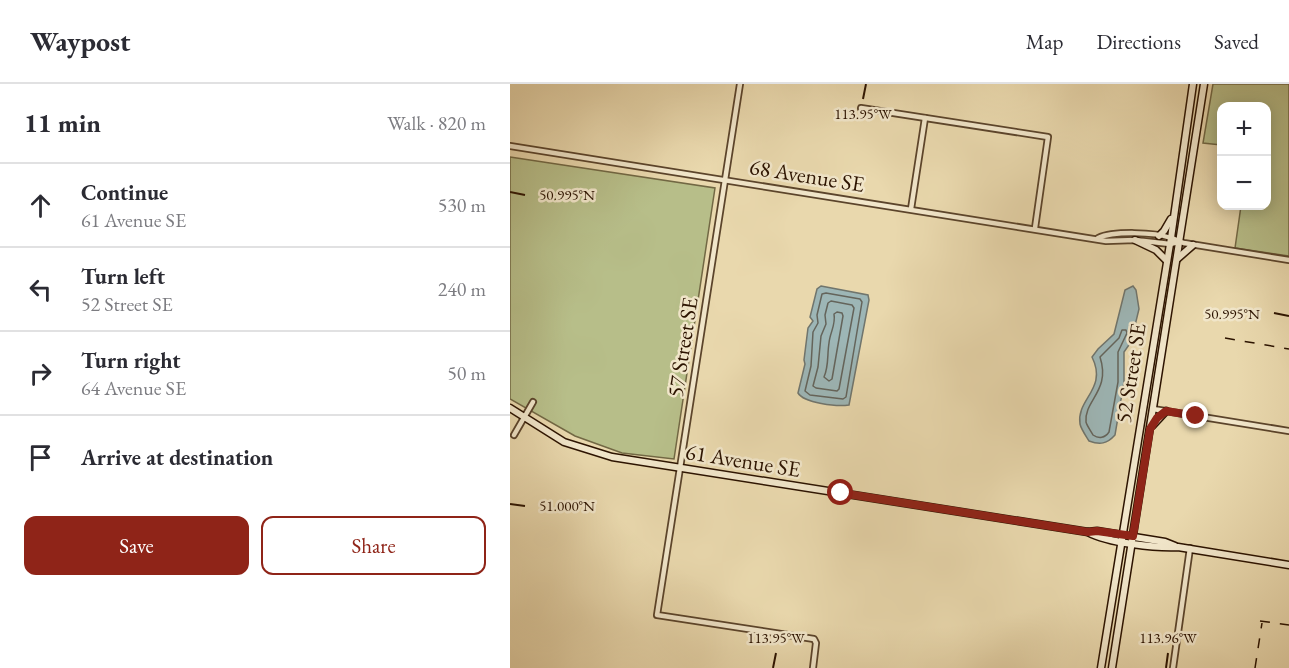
<!DOCTYPE html>
<meta charset="utf-8">
<style>
:root{--surface:#fff;--page:#f2f2f3;--text:#2b2b33;--muted:#7c7c81;--line:#e1e1e2;--accent:#8f2418}
body{margin:0;font-family:"EB Garamond",serif;background:var(--page);color:var(--text)}
.controls{position:absolute;right:18px;top:18px;display:grid;overflow:hidden;border-radius:12px;box-shadow:0 3px 15px #0003}
.controls button{width:54px;height:54px;display:grid;place-items:center;padding:0;border:0;border-bottom:2px solid var(--line);background:var(--surface);color:var(--text);font:30px sans-serif}
.stop{position:absolute;width:18px;height:18px;margin:-14px;border:4px solid #8f2418;border-radius:50%;background:#fff}
.stop.end{background:#8f2418;border-color:#fff;box-shadow:0 2px 6px #0008}
.list{margin:0;padding:0;list-style:none}
h2{display:flex;justify-content:space-between;align-items:center;height:78px;margin:0;padding:0 24px;font-size:26px}
h2 small{font-size:20px;font-weight:400;color:var(--muted)}
.list li{display:grid;grid-template-columns:39px 1fr auto;gap:18px;align-items:center;box-sizing:border-box;height:84px;padding:0 24px;border-top:2px solid var(--line)}
.list b{display:block;font-size:22px;white-space:nowrap}
.list p{margin:0;font-size:20px;white-space:nowrap;color:var(--muted)}
.list em{font-size:20px;font-style:normal;color:var(--muted)}
.actions{display:flex;gap:12px;padding:18px 24px}
.actions a{flex:1;padding:14px 0;border:2px solid var(--accent);border-radius:12px;text-align:center;font-size:21px;color:var(--accent)}
.actions .main{background:var(--accent);color:#fff}
.icon{flex:none;width:33px;height:33px;fill:none;stroke:currentColor;stroke-width:2;stroke-linecap:round;stroke-linejoin:round}
.map{position:relative;flex:none;width:779px;height:584px;overflow:hidden}
header{display:flex;align-items:center;gap:36px;box-sizing:border-box;height:84px;padding:0 30px;background:var(--surface);border-bottom:2px solid var(--line)}
header strong{font-size:28px}
nav{display:flex;gap:33px;margin-inline-start:auto;font-size:21px}
main{display:flex}
aside{flex:1;background:var(--surface)}
.map>svg:first-child{display:block}
.green{fill:#b7be89;stroke:#726844;stroke-width:1.5}
.water{fill:#9db6b6;stroke:#70756d;stroke-width:1.5}
.lines{fill:none;stroke-linecap:round;stroke-linejoin:round}
.shore{stroke:#64645b;stroke-width:1.5}
.street-casing{stroke:#5b442b;stroke-width:8}
.secondary-casing{stroke:#2c1300;stroke-width:9}
.street{stroke:#f1e6ca;stroke-width:4.5}
.secondary{stroke:#f1e6ca;stroke-width:6}
.rail{stroke:#2c1300;stroke-width:1.5;stroke-dasharray:10 10;stroke-linecap:butt}
.route{stroke:#8f2418;stroke-width:8}
.ticks{fill:none;stroke:#2c1300;stroke-width:2}
.labels{text-anchor:middle;stroke-width:5;stroke-linejoin:round;paint-order:stroke}
.street-label{font-size:22px;fill:#2c1300;stroke:#f1e6ca}
.ticks-label{font-size:15px;text-anchor:middle;fill:#2c1300;stroke:#f1e6ca;stroke-width:5;stroke-linejoin:round;paint-order:stroke}
</style>
<header>
<strong>Waypost</strong>
<nav><a>Map</a><a>Directions</a><a>Saved</a></nav>
</header>
<main>
<aside>
<h2>11 min<small>Walk · 820 m</small></h2>
<ul class="list">
<li><svg class="icon" aria-label="ahead" viewBox="0 0 24 24"><path d="M12 20V5M6 11l6-6 6 6"/></svg><div><b>Continue</b><p>61 Avenue SE</p></div><em>530 m</em></li>
<li><svg class="icon" aria-label="left" viewBox="0 0 24 24"><path d="M17 20v-9H6M10 6l-5 5 5 5"/></svg><div><b>Turn left</b><p>52 Street SE</p></div><em>240 m</em></li>
<li><svg class="icon" aria-label="right" viewBox="0 0 24 24"><path d="M7 20v-9h11M14 6l5 5-5 5"/></svg><div><b>Turn right</b><p>64 Avenue SE</p></div><em>50 m</em></li>
<li><svg class="icon" aria-label="arrive" viewBox="0 0 24 24"><path d="M6 21V4h12l-3 4 3 4H6"/></svg><div><b>Arrive at destination</b></div></li>
</ul>
<div class="actions"><a class="main">Save</a><a>Share</a></div>
</aside>
<div class="map">
<svg width="779" height="584" viewBox="0 0 779 584">
<rect width="100%" height="100%" fill="#e9d8ad"/>
<filter id="stains"><feTurbulence type="fractalNoise" baseFrequency=".00333" numOctaves="4"/><feColorMatrix values="0 0 0 0 .2 0 0 0 0 .09 0 0 0 0 .02 0 0 0 .5 -.17"/></filter>
<radialGradient id="worn" r=".72"><stop offset=".6" stop-color="#630" stop-opacity="0"/><stop offset="1" stop-color="#630" stop-opacity=".3"/></radialGradient>
<g class="green">
<polygon points="703,0 779,0 779,172 725,164 731,122 756,122 756,22 712,22 711,61 693,59"/>
<polygon points="0,73 205,104 164,375 112,369 65,352 0,315"/>
</g>
<g class="water">
<path d="M311 202 358 211 359 216 339 321C327 323 294 319 288 309L295 280 294 276 298 244 303 237 300 233 307 205Z"/>
<path d="M623 202 626 206 629 225 621 258 614 268V298L605 351C597 360 590 361 579 357 576 352 571 345 570 340 566 315 598 305 582 273L588 265 604 250 615 206Z"/>
</g>
<g class="lines">
<g class="shore">
<polygon points="316,209 350,215 352,218 336,313 333,315 300,311 295,307 301,282 303,248 308,239 307,231 312,210"/>
<polygon points="321,217 342,221 344,224 329,305 327,307 306,304 303,302 308,283 311,252 316,240 315,231 318,219"/>
<path d="M327 228 332 229 333 232 322 295 319 297 314 293C319 282 317 271 319 259 320 248 326 241 324 230Z"/>
<path d="M612 246H616L617 249 608 268V298L599 348C595 354 589 355 583 351 581 347 577 342 576 338 574 316 601 307 590 273L609 254Z"/>
</g>
<defs>
<g id="street">
<polyline points="230,0 147,531 304,555 306,559 303,584"/>
<polyline points="351,24 538,53 525,144"/>
<polyline points="0,62 596,157 625,156 660,160 669,158"/>
<polyline points="401,125 415,34"/>
<path d="M588 154C603 147 645 148 661 154 666 155 669 158 674 159L779 176"/>
<polyline points="643,325 779,347"/>
<polyline points="4,351 23,318"/>
<polyline points="663,584 680,464"/>
</g>
<g id="secondary">
<polyline points="649,152 654,147 661,135"/>
<polyline points="625,156 646,166 657,177"/>
<polyline points="667,175 683,161"/>
<path d="M0 324 54 358 102 373 578 448C598 459 646 464 668 463L779 481"/>
<polyline points="642,342 656,327"/>
<polyline points="578,448 587,447 655,458 665,462"/>
<polyline points="591,584 661,154 683,0"/>
<polyline points="602,584 694,0"/>
</g>
</defs>
<use href="#street" class="street-casing"/>
<use href="#secondary" class="secondary-casing"/>
<use href="#street" class="street"/>
<use href="#secondary" class="secondary"/>
<g class="rail">
<polyline points="715,254 779,265"/>
<polyline points="750,537 779,541"/>
<polyline points="745,584 752,539"/>
</g>
</g>
<g class="lines">
<polyline class="route" points="331,409 578,448 587,447 623,452 640,345 647,334 656,327 686,332"/>
</g>
<path class="ticks" d="M353 15 356 0M0 108 15 111M764 229 779 232M0 420 15 422M263 584 266 569M656 584 658 569"/>
<g class="labels">
<g class="street-label">
<text transform="translate(297 91) rotate(9)" y="8">68 Avenue SE</text>
<text transform="translate(172 263) rotate(-81)" y="8">57 Street SE</text>
<text transform="translate(620 289) rotate(-81)" y="8">52 Street SE</text>
<text transform="translate(233 376) rotate(9)" y="8">61 Avenue SE</text>
</g>
</g>
<g class="ticks-label">
<text x="353" y="35">113.95°W</text>
<text x="57" y="116">50.995°N</text>
<text x="722" y="235">50.995°N</text>
<text x="57" y="427">51.000°N</text>
<text x="266" y="559">113.95°W</text>
<text x="658" y="559">113.96°W</text>
</g>
<rect width="100%" height="100%" filter="url(#stains)"/>
<rect width="100%" height="100%" fill="url(#worn)"/>
</svg>
<div class="controls">
<button>+</button>
<button>−</button>
</div>
<div class="stop" style="left:331px;top:409px"></div>
<div class="stop end" style="left:686px;top:332px"></div>
</div>
</main>
